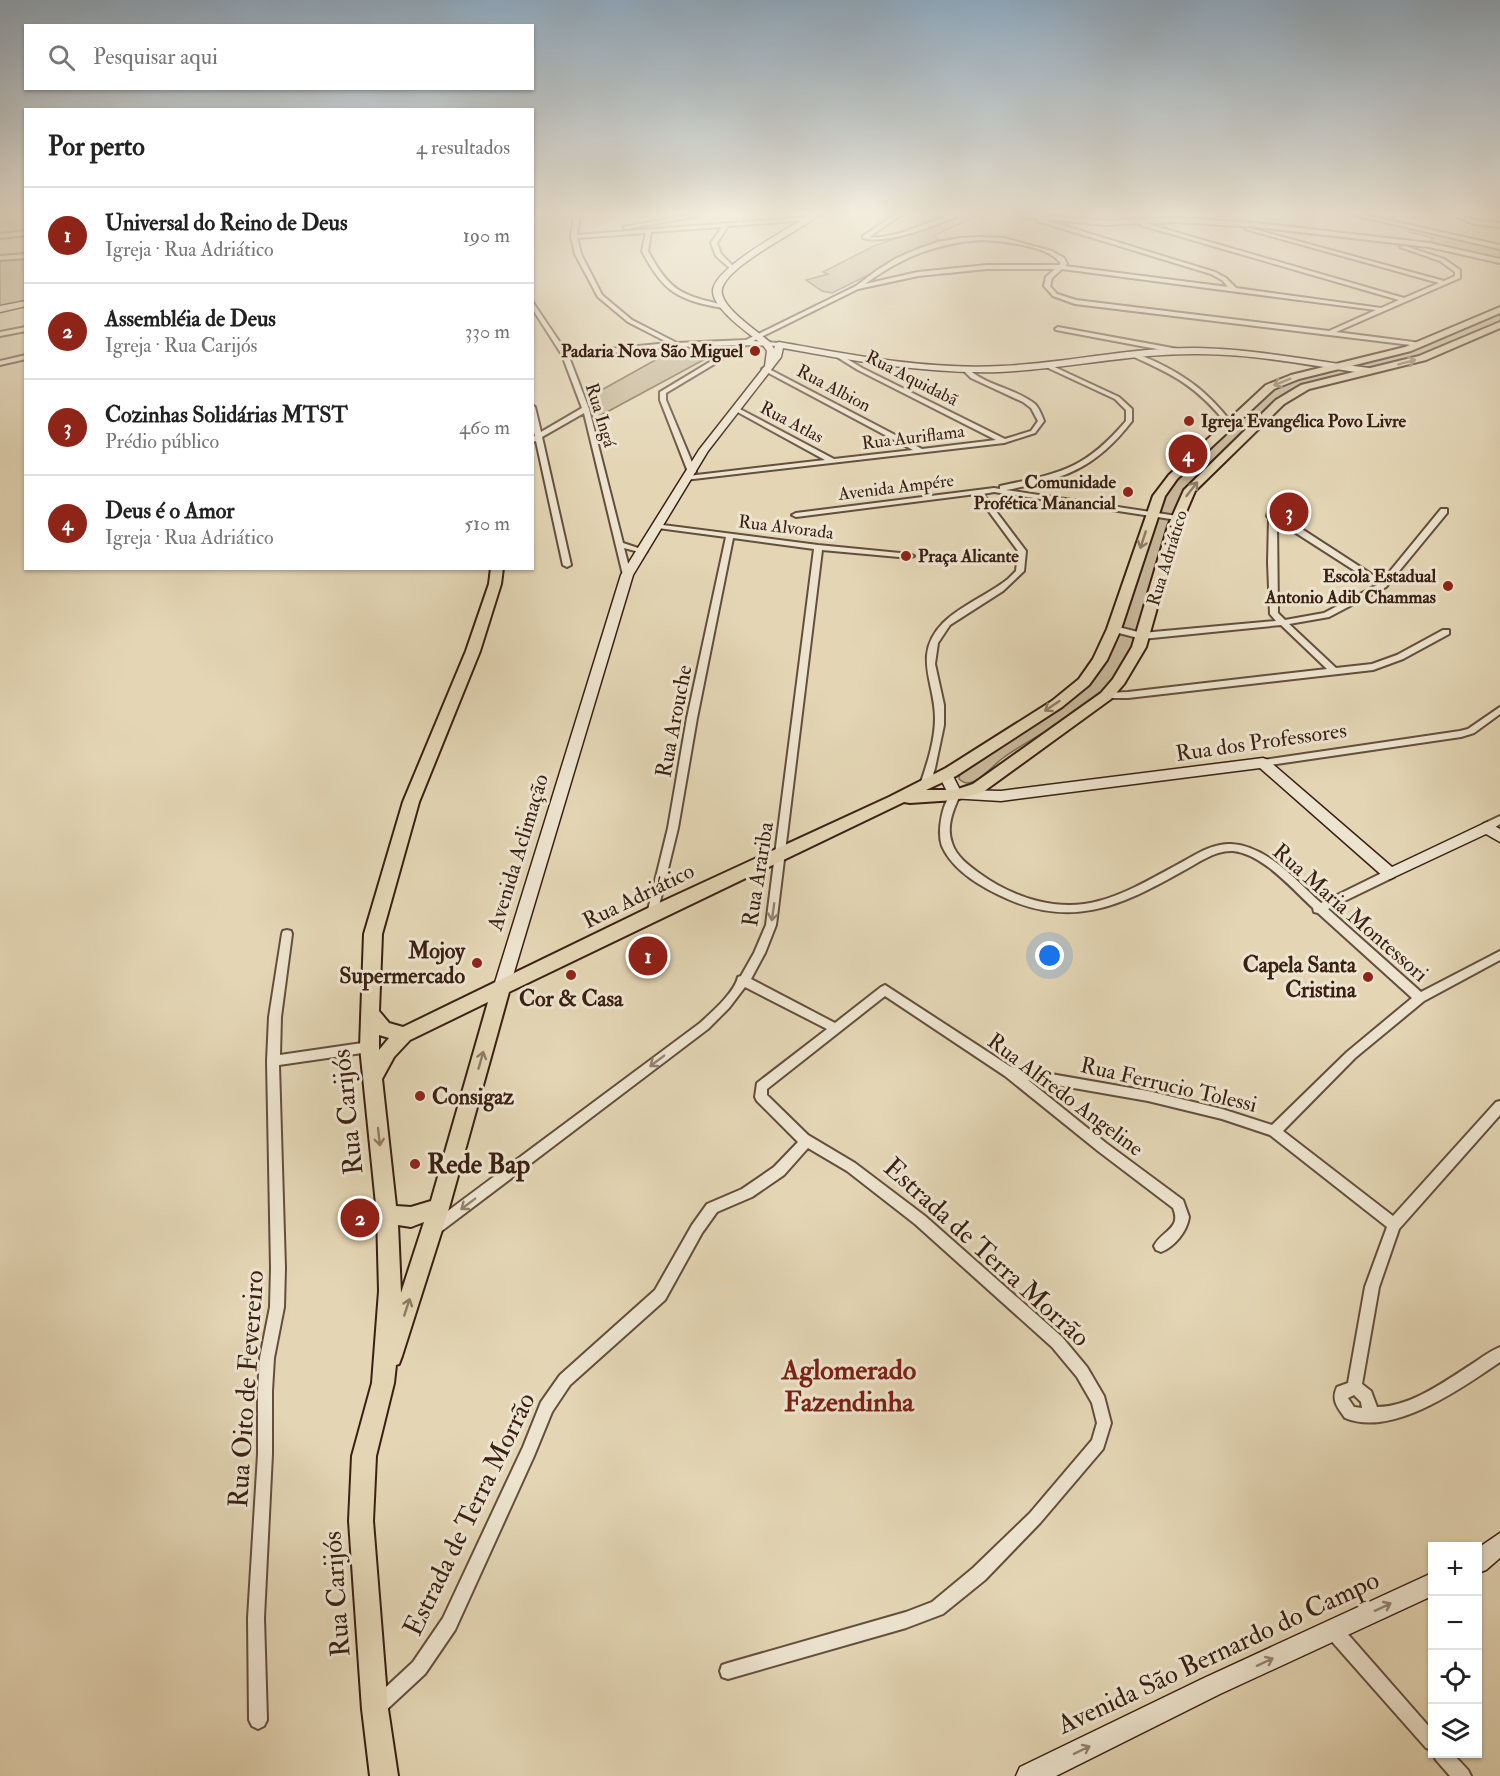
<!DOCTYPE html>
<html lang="pt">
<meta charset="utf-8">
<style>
:root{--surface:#fff;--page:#f2f2f2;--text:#222;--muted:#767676;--line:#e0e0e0;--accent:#8f2418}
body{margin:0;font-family:"IM FELL Double Pica",serif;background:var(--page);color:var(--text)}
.controls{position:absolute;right:18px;bottom:18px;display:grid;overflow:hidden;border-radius:0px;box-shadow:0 2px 4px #0004}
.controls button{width:54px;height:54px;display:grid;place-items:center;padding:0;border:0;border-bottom:2px solid var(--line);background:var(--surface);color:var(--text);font:30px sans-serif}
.you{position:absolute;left:1050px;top:956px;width:21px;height:21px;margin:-15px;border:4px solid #fff;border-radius:50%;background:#1a73e8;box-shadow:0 0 0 9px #1a73e833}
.badge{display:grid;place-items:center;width:39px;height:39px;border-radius:50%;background:var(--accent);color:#fff;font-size:20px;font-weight:700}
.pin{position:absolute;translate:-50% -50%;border:3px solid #fff;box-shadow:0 2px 6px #0006}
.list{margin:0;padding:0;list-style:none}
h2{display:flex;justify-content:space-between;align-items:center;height:78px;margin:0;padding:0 24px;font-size:26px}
h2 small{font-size:20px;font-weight:400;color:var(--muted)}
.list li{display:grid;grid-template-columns:39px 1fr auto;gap:18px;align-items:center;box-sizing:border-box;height:96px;padding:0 24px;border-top:2px solid var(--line)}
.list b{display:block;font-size:22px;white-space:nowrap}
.list p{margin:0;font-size:20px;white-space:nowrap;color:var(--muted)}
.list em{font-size:20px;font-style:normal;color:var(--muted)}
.icon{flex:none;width:33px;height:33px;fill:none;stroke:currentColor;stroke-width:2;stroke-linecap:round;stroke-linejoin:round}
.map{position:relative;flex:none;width:1500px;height:1776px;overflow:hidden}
.search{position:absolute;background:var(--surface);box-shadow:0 2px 4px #0004;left:24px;top:24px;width:510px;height:66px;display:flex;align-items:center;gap:15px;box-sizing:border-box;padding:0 21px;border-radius:0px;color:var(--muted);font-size:22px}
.panel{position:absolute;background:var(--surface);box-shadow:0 2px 4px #0004;left:24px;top:108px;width:510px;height:462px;border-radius:0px}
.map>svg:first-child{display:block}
.green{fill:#c7b79a;stroke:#806c57;stroke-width:1.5}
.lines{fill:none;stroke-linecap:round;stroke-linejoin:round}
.street-casing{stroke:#644e3c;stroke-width:4}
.secondary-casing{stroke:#3a2014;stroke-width:3}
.primary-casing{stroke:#3a2014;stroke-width:4}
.street{fill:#ede4cf;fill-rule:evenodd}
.secondary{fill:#ede4cf;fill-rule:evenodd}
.primary{fill:#e4d6b5;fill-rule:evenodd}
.oneway{stroke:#8f7b64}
.oneway2{stroke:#948272}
.poi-dot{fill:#8f2418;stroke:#ede4cf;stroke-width:2}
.labels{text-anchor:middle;stroke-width:6;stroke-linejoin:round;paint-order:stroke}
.far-poi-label{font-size:18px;font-weight:bold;fill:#3a2014;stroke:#ede4cf;text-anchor:end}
.far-street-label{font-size:18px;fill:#3a2014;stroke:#ede4cf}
.street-label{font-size:22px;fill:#3a2014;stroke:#ede4cf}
.poi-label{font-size:22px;font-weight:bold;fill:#3a2014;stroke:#ede4cf;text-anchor:end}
.near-street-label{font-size:27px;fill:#3a2014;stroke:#ede4cf}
.near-poi-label{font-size:27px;font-weight:bold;fill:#3a2014;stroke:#ede4cf;text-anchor:start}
.near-neighbourhood-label{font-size:28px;font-weight:bold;fill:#7a1f14;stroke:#ede4cf}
</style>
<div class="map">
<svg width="1500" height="1776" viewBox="0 0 1500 1776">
<rect width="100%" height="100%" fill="#e4d6b5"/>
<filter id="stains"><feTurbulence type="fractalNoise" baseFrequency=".00333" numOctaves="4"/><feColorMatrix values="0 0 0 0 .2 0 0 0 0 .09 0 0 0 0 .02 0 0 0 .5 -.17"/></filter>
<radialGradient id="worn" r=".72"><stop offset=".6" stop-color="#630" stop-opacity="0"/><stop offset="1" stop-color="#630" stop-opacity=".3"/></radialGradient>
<g class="green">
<polygon points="965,215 978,215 933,236 939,240 832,293 822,291 806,280 828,274 823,272 874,246"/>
<polygon points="1412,228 1500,248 1500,260 1428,243 1433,238 1409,232"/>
<polygon points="25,258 25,301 0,306 0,261"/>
<path d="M1500 313V323L1419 356 1312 382 1289 391 1276 401 1192 482C1175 500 1169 524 1162 547 1149 591 1141 642 1113 679 1086 715 1038 732 1003 758 991 766 973 793 959 779L960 773 1078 695 1098 672 1120 631 1164 497 1178 479 1267 393C1307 371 1353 367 1396 355 1432 345 1466 327 1500 313Z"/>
<polygon points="731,345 594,419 589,397 675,349"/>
</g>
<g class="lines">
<defs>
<g id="street">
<path d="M574 215H580L577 235 811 217 809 220 728 226 717 243 721 254 735 268 732 270 716 256 711 243 722 227 651 232 648 251C669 291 682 296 725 305V307L723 308C678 300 663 292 642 251L646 233 577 238 581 254 602 295 632 320 677 343 746 340 856 286 876 271 895 259 915 250 938 242 960 238 982 237 1004 238 1052 251 1064 258 1067 264 1065 266 1228 287 1222 280 1211 274 1037 221 1039 218 1215 272 1226 278 1236 288 1381 308 1399 300 1140 225V223L1105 225 1024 217 1021 215H1039L1105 221 1177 218 1256 223 1429 243 1500 259V263L1429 247 1256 227 1177 222 1144 223 1404 298 1439 283 1245 229 1250 228 1444 281 1455 276V272L1440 261 1400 247 1405 246 1444 259 1460 270V278L1336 332 1421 343V345L1419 346 1075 304 1053 296 1044 286 1046 277 1055 269H987L918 276 858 289 753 341 779 343 781 344V346L746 345 666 393V400L696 472 692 474 688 472 660 400V392L738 345 672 347 569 357 589 409 623 543 647 551 643 553 624 548 631 575 627 577 623 575 584 413 542 437 571 565 567 567 563 565 536 441 532 442V437L535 436 532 426V405L535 407 541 432 582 408 562 355 532 308V301L567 353 669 343 628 322 598 297 575 254 571 237ZM982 240C1001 241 1051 246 1061 264L1059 265H987L918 272 865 284C902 257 936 243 982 240ZM1062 269 1376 310 1329 331 1076 300 1057 294 1050 286 1052 278Z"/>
<polygon points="691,215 703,215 626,229 623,227"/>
<path d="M895 215H901L869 237C893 240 927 222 950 215H958C938 226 884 245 863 238V236Z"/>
<polygon points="1354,215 1364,215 1500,245 1500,249"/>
<polygon points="1453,215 1460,215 1477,221 1500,223 1500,227 1474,224"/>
<polygon points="26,231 26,235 0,238 0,234"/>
<polygon points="26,254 26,258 0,260 0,256"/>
<polygon points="26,327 26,331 0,336 0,332"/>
<polygon points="1058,327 1178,349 1181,351 1178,353 1056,330 1055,329"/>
<path d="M839 354 862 368 1005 439 1031 431 1038 421 1031 408 1023 402 971 378 963 370V368H967C986 386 1015 388 1035 404 1039 408 1042 416 1044 421L1035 433 1004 443 685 480 684 478 688 476 825 460 734 410 733 409 736 407 834 459 913 450 763 370 762 369 765 367 922 449 996 440 858 370 837 357 836 356Z"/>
<path d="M1132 354C1139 354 1147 358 1154 361 1188 377 1208 393 1231 422V424H1227C1196 386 1176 376 1132 356Z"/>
<polygon points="26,355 26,359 0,365 0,361"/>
<path d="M1044 364H1048L1119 397 1132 409V421C1095 469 1064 479 1006 490L1177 516 1181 518 1177 520 994 492 983 494 1026 551 1024 571 1003 591 950 625 938 643 935 664 944 705V725L935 768 930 785 925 788 920 785C927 764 935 741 935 718 935 682 912 655 943 623 961 605 988 595 1008 579L1016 571 1018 551 976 494 796 517 792 515 796 513 994 488 1000 489V486C1061 473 1084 470 1126 421V410L1115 399 1044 366Z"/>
<path d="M1270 505 1277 507V516L1291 522 1382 581 1441 509H1447V513L1386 587 1329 617 1289 624 1336 668 1372 664 1397 655 1443 630H1449V634L1403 659 1373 670 1128 698H1103L1102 696 1103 694 1106 693 1128 692 1327 669 1281 625 1142 639 1111 631 1110 629 1114 626 1142 633 1276 621 1270 614 1268 562 1269 518 1267 516ZM1277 521 1285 526 1377 585 1324 613 1285 620 1278 613Z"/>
<path d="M655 524 818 545 910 554 914 556 910 558 822 550 776 925 765 953 751 979 835 1023 881 987 885 985 1011 1067 1148 1091 1222 1109 1272 1125 1347 1052 1412 998 1318 913 1314 912 1313 908C1292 889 1263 854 1233 851 1215 850 1198 863 1183 871 1119 907 1070 930 999 895 978 885 952 869 942 846 937 833 942 798 955 792L960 795C953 810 946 827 952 843 956 856 968 865 979 873 1012 897 1057 913 1099 901 1125 894 1149 880 1173 867 1191 858 1210 843 1231 844 1268 846 1296 881 1321 903L1386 871H1394L1395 874 1394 877 1328 909 1421 992 1500 951V960L1424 1001 1355 1058 1283 1131 1393 1216 1496 1102 1500 1101V1115L1399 1229 1379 1287 1362 1384 1371 1391 1377 1407C1410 1407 1444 1382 1472 1364 1481 1358 1490 1351 1500 1347V1362C1462 1388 1392 1438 1345 1418 1337 1407 1331 1400 1337 1387L1348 1383 1365 1287 1387 1227 1270 1135 1222 1119 1148 1101 1028 1080 1106 1143 1183 1200 1189 1217C1187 1232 1174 1247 1161 1252L1156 1250 1154 1246C1162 1230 1182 1229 1173 1208L1098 1151 1005 1076 885 996 767 1089V1095L808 1135 855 1163 925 1216 1062 1337 1087 1367 1104 1396 1111 1423 1103 1449 1040 1523 985 1580 943 1614 906 1628 728 1679 722 1677 720 1671 722 1665 728 1663 906 1612 932 1602 973 1568 1030 1513 1092 1440 1097 1423 1092 1403 1077 1377 1052 1347 915 1224 847 1171 808 1148 784 1175 752 1197 717 1212 702 1233 665 1300 570 1385 552 1412 534 1456 455 1630 425 1674 383 1713 377 1715 371 1713 369 1707 371 1701 413 1662 443 1618 523 1447 541 1402 560 1375 655 1290 692 1225 707 1204 742 1189 774 1167 798 1142 757 1101 755 1097 757 1083 827 1029 745 987 729 1008 708 1029 439 1233 434 1235 429 1233 427 1229 429 1225 700 1023C712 1012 735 992 738 977L741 976 754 953 766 925 814 549 733 538 697 718 678 828 657 914 656 917H648L647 914 668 828 687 718 726 537 658 528 654 526ZM1354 1395 1361 1402 1362 1408 1354 1407 1348 1398Z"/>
<polygon points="1500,707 1500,714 1474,733 1461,737 1263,766 1258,763 1263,760 1460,731 1468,729"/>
<polygon points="1500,816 1500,824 1491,830 1483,830 1482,827 1483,824"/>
<polygon points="287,930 291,931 292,934 281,1017 280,1055 369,1042 373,1044 375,1047 373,1050 369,1052 279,1065 285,1268 284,1307 274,1358 272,1391 272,1454 264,1618 267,1720 264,1726 258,1729 252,1726 249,1720 248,1618 258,1454 258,1391 260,1358 270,1307 271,1268 267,1061 269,1017 282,934 283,931"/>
<polygon points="1333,1622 1339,1624 1432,1730 1432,1750 1426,1748 1327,1636 1325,1630 1327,1624"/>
<polygon points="1433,1754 1453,1754 1468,1770 1471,1776 1450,1776 1436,1760"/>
</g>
<g id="secondary">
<path d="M810 215H819C802 230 716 270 722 294 725 310 757 331 770 342L774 349 776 343 779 342C852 355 926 370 1001 366 1067 363 1131 347 1197 348 1255 349 1312 361 1369 368L1374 371 1369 374C1311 366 1252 353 1193 354 1128 354 1064 369 999 372 926 374 855 361 783 348L781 357 708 451 633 575 509 989 507 994 501 995 495 994 493 989 621 575 699 450 765 366 767 351 763 345C750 334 714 310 713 292 711 269 791 227 810 215Z"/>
<polygon points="26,301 26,306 0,312 0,306"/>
<polygon points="1263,758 1268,760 1392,867 1487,822 1500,829 1500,842 1486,834 1390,879 1385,878 1260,768 1001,801 950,798 939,775 946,770 951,772 960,790 1001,791"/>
<polygon points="1500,1533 1500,1558 1486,1570 1478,1573 1478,1548"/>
<polygon points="1432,1573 1432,1596 1220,1694 1056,1776 1016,1776 1020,1767 1204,1678"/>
</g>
<path id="primary" d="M1500 307V313L1411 351 1299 379 1274 389 1177 479 1165 496 1121 629 1107 660 1089 685 1062 707 956 776 926 790H955L973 784 1101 693 1113 679 1132 647 1168 526 1184 490 1276 400 1301 385 1419 356 1500 322V328L1426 360 1309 389 1284 404 1195 491 1180 526 1146 647 1124 684 1111 699 983 792 955 800 910 803 904 802 509 992 449 1208 402 1356 399 1364 396 1365 394 1383 376 1456 373 1521 388 1709 398 1776H370L362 1709 349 1521 352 1456 372 1383 379 1291 377 1214 360 1047 364 934 403 802 466 651 489 584 491 568H503L501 584 480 651 419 802 382 934 379 1011 389 1023 403 1027 646 909 889 797 946 768 1052 701 1079 679 1093 659 1107 629 1153 496 1169 475 1266 385 1291 375 1405 347ZM488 1002 431 1201 411 1207 396 1206 382 1079 394 1057 410 1040ZM379 1035 389 1038 379 1050ZM424 1222 401 1293 398 1225 411 1227Z"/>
</defs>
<use href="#street" class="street-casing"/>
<use href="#secondary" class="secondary-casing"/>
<use href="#primary" class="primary-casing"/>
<use href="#street" class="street"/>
<use href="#secondary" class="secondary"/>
<use href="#primary" class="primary"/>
</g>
<defs><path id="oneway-shaft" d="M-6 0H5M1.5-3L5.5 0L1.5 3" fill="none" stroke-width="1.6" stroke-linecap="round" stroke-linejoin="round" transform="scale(1.5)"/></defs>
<g class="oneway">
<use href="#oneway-shaft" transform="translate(1407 362) rotate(-15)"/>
<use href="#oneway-shaft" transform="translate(1282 382) rotate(158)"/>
<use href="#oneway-shaft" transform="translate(1192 489) rotate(-52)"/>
<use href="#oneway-shaft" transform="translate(1143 540) rotate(108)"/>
<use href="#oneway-shaft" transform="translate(1052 706) rotate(146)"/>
<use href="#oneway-shaft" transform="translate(481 1060) rotate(-74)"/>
<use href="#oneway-shaft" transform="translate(379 1137) rotate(84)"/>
<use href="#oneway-shaft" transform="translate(407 1307) rotate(-72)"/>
</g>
<g class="oneway2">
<use href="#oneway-shaft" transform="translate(773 912) rotate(98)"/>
<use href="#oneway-shaft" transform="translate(657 1061) rotate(143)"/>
<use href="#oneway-shaft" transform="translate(468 1204) rotate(143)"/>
<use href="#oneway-shaft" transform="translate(1383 1607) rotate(-25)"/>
<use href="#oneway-shaft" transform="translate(1265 1662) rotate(-25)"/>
<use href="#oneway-shaft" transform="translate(1082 1750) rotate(-26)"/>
</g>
<linearGradient id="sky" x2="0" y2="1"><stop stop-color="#8fa9be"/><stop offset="0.46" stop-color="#f3edde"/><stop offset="1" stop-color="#f3edde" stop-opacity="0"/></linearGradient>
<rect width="1500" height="464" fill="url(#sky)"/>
<g class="poi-dot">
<circle cx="755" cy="351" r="6"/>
<circle cx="1189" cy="421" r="6"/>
<circle cx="1128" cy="492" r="6"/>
<circle cx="906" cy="556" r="6"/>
<circle cx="1448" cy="586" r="6"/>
<circle cx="477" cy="963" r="6"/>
<circle cx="571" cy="975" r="6"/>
<circle cx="1368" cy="977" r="6"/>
<circle cx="420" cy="1096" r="6"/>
<circle cx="415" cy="1164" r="6"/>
</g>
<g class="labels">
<g class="far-poi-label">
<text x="743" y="357">Padaria Nova São Miguel</text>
<text x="1201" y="427" text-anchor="start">Igreja Evangélica Povo Livre</text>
<text x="1116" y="488">Comunidade<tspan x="1116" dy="21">Profética Manancial</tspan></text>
<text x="918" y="562" text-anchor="start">Praça Alicante</text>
<text x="1436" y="582">Escola Estadual<tspan x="1436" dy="21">Antonio Adib Chammas</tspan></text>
</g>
<g class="far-street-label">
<text transform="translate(912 378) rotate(27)" y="6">Rua Aquidabã</text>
<text transform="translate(834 388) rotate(28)" y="6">Rua Albion</text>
<text transform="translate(601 415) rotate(73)" y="6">Rua Ingá</text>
<text transform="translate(792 422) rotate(28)" y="6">Rua Atlas</text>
<text transform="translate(913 437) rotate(-7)" y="6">Rua Auriflama</text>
<text transform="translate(896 487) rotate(-7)" y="6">Avenida Ampére</text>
<text transform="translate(786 527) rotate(7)" y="6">Rua Alvorada</text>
<text transform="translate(1167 558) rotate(-73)" y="6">Rua Adriático</text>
</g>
<g class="street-label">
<text transform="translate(673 721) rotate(-79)" y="8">Rua Arouche</text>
<text transform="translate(1261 741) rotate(-8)" y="8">Rua dos Professores</text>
<text transform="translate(517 852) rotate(-73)" y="8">Avenida Aclimação</text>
<text transform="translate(757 874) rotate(-81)" y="8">Rua Arariba</text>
<text transform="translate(638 895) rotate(-26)" y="8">Rua Adriático</text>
<text transform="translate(1351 912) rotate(41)" y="8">Rua Maria Montessori</text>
<text transform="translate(1169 1084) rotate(13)" y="8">Rua Ferrucio Tolessi</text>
<text transform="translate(1066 1094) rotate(37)" y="8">Rua Alfredo Angeline</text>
</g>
<g class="poi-label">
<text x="465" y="958">Mojoy<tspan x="465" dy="25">Supermercado</tspan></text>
<text x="1356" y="972">Capela Santa<tspan x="1356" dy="25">Cristina</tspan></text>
<text x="571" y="1006" text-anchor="middle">Cor &amp; Casa</text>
<text x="432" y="1104" text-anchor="start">Consigaz</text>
</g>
<g class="near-street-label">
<text transform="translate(347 1112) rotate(-96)" y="9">Rua Carijós</text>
<text transform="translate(987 1252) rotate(42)" y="9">Estrada de Terra Morrão</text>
<text transform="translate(246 1389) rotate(-86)" y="9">Rua Oito de Fevereiro</text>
<text transform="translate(469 1514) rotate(-64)" y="9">Estrada de Terra Morrão</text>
<text transform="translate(336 1594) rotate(-94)" y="9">Rua Carijós</text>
<text transform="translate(1218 1652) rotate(-25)" y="9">Avenida São Bernardo do Campo</text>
</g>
<g class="near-poi-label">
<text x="427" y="1173">Rede Bap</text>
</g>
<g class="near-neighbourhood-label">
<text x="849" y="1379">Aglomerado<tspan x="849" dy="32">Fazendinha</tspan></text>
</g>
</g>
<rect width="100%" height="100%" filter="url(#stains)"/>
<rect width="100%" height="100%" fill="url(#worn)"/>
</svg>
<div class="controls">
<button>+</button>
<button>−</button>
<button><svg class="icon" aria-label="locate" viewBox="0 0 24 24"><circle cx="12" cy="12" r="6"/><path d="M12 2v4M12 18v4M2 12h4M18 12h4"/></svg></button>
<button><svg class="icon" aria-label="layers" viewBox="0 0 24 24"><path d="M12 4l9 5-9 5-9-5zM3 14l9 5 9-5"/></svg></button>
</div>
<div class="you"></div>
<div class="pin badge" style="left:648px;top:956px">1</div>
<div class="pin badge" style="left:360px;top:1218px">2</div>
<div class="pin badge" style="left:1289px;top:512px">3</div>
<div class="pin badge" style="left:1188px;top:454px">4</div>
<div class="search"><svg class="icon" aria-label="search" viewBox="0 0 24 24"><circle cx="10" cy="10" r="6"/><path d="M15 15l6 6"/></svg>Pesquisar aqui</div>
<section class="panel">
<h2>Por perto<small>4 resultados</small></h2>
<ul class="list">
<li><span class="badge">1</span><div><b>Universal do Reino de Deus</b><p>Igreja · Rua Adriático</p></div><em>190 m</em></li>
<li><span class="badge">2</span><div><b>Assembléia de Deus</b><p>Igreja · Rua Carijós</p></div><em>330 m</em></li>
<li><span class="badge">3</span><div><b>Cozinhas Solidárias MTST</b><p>Prédio público</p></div><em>460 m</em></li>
<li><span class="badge">4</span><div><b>Deus é o Amor</b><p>Igreja · Rua Adriático</p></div><em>510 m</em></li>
</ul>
</section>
</div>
